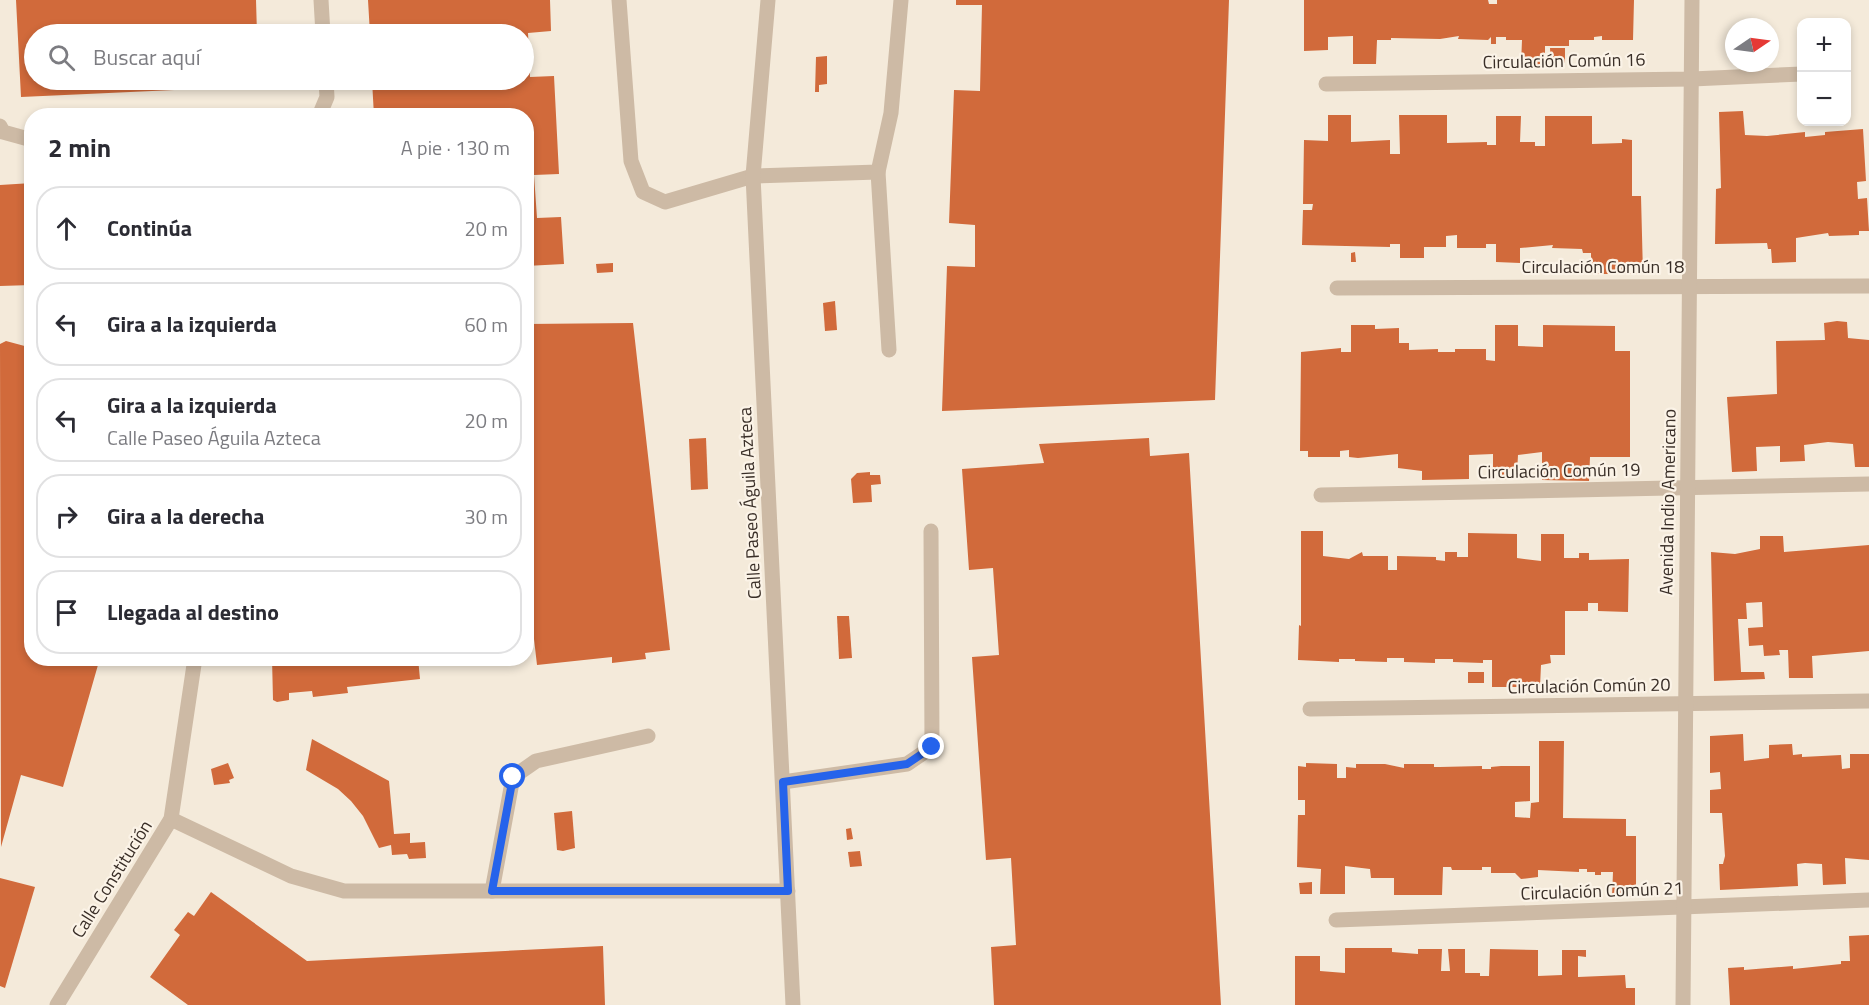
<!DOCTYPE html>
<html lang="es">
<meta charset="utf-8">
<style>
:root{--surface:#fff;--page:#f7f7f7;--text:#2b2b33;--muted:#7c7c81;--line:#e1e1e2}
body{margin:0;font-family:"Titillium Web",sans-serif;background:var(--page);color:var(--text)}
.controls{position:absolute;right:18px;top:18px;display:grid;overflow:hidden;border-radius:12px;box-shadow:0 3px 9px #0003}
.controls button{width:54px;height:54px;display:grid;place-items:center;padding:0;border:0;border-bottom:2px solid var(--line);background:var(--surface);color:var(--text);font:30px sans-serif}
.compass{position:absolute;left:1725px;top:18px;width:54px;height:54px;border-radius:50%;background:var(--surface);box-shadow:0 3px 9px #0003;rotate:77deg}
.stop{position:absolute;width:18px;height:18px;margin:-14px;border:4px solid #2563eb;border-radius:50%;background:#fff}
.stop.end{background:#2563eb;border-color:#fff;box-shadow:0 2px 6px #0008}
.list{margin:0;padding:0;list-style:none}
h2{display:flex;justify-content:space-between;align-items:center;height:78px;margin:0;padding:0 24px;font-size:26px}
h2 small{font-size:20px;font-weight:400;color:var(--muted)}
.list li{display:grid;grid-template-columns:39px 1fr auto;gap:18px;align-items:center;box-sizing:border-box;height:84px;margin:0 12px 12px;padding:0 12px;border:2px solid var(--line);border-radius:24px}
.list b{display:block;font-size:22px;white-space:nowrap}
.list p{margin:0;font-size:20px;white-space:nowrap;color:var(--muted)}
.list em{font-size:20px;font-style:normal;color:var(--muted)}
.icon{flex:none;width:33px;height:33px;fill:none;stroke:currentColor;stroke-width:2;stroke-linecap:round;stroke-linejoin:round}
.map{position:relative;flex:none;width:1869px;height:1005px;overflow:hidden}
.search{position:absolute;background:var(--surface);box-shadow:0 3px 9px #0003;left:24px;top:24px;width:510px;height:66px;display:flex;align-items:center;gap:15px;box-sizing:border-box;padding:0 21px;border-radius:33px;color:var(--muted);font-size:22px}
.panel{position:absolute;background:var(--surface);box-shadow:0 3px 9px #0003;left:24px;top:108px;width:510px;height:558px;border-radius:24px}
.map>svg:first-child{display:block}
.building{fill:#d16a3b}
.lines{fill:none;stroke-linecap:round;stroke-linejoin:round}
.minor{stroke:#cdbaa5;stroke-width:15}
.route{stroke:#2563eb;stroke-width:8}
.labels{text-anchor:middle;stroke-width:4.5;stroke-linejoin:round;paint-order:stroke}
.street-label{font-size:18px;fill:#392e27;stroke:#fbf3e7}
</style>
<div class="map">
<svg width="1869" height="1005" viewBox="0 0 1869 1005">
<rect width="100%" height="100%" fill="#f4eada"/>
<g class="building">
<polygon points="16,0 256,0 257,34 34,34 34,80 259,80 260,86 21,97"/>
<polygon points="368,0 550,0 551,31 528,33 530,77 554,76 559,174 534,175 537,218 561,217 564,264 526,266 526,116 374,116 372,80 524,80 524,34 370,34"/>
<polygon points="956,0 1229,0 1215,400 942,411 947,266 975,267 975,225 949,223 954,90 980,91 982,5 956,5"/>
<polygon points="1304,0 1488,0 1489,4 1497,4 1497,0 1634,0 1633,40 1602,40 1602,36 1594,37 1594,40 1569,40 1569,46 1545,46 1545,66 1521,65 1522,40 1506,40 1506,37 1496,37 1496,44 1491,44 1491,37 1488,40 1458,39 1459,36 1440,39 1391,38 1391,40 1377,40 1376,64 1353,64 1353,36 1328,37 1328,50 1304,51"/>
<polygon points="1550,48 1565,48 1565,63 1551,63"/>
<polygon points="827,56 827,84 819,85 819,92 815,92 816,57"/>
<polygon points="1743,111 1745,135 1767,136 1805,132 1805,137 1825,135 1825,132 1863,129 1866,181 1857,182 1858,199 1867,198 1869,231 1859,231 1859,235 1829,236 1828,233 1796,238 1796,262 1772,263 1771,249 1768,249 1767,243 1715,244 1716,189 1721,188 1719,112"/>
<polygon points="1328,115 1351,115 1351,142 1390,140 1390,154 1400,154 1399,115 1447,115 1447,143 1487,142 1487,145 1496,145 1496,116 1521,116 1520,142 1535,142 1535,146 1545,146 1545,116 1592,116 1592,144 1622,143 1622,139 1632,140 1632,196 1641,196 1643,274 1591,274 1591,253 1583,253 1582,249 1552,248 1553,245 1520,248 1520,263 1496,262 1496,244 1486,244 1486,248 1457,248 1457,235 1446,236 1446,247 1424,247 1424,258 1400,258 1400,244 1390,244 1390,247 1302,245 1303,210 1312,210 1313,204 1303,204 1304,140 1328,141"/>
<polygon points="32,183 32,285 0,286 0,185"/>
<polygon points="1355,252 1356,262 1351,262 1351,253"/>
<polygon points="613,263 613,272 597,273 596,264"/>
<polygon points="835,301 837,330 825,331 823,303"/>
<polygon points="1837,321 1847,322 1848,338 1869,340 1869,467 1855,467 1853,444 1828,442 1804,445 1805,461 1780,462 1780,446 1756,447 1757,471 1732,472 1727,397 1777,394 1776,341 1825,340 1824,323"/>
<polygon points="633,323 670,650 645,653 646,659 612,663 612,657 537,665 534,639 526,640 526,324"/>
<polygon points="1351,325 1375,325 1375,329 1399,328 1399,343 1409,343 1409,350 1438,349 1438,352 1455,352 1455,349 1486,349 1486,360 1495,361 1495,325 1518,325 1518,346 1543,347 1543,325 1615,326 1615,351 1630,351 1630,457 1590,457 1589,481 1542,480 1542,452 1518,455 1517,473 1512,472 1508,479 1503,480 1498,473 1493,473 1493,454 1469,455 1469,479 1422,480 1422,471 1398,468 1398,454 1358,458 1349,457 1349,450 1340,451 1340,457 1308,457 1308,451 1300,451 1301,352 1341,348 1341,352 1351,352"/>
<polygon points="6,341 32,348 32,658 100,658 63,787 21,775 1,847 0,344"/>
<polygon points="706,438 708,489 691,490 689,439"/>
<polygon points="1149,438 1150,456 1189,453 1221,1005 994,1005 991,947 1016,945 1011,858 986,860 972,657 999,655 993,568 969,570 962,469 1044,463 1039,444"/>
<polygon points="870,472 870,475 880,475 881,484 871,485 872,502 853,503 851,479 857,473"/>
<polygon points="1301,531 1323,531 1323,556 1349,559 1362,552 1363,556 1388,556 1388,570 1397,570 1397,556 1436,557 1436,560 1445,561 1445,552 1457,552 1457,557 1468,557 1468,533 1517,534 1517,558 1541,561 1541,534 1564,534 1564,558 1579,558 1579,553 1589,553 1589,560 1629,559 1628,612 1598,611 1598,603 1588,603 1588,611 1565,611 1565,655 1550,655 1551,663 1541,665 1540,687 1492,687 1492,660 1483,660 1483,663 1453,662 1453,659 1435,659 1435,663 1404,662 1404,658 1387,658 1387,662 1355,661 1355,659 1339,659 1339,662 1298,660 1299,625 1301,626"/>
<polygon points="1760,536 1783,536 1784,552 1869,545 1869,651 1812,656 1813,678 1789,678 1788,650 1779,650 1780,655 1764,656 1763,645 1749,646 1748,628 1763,627 1762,602 1746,603 1747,619 1738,619 1741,672 1764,672 1765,679 1714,681 1711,552 1735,554 1760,549"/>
<polygon points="837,616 849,616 852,658 839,659"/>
<polygon points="272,658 418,658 420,679 347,687 348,693 313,697 312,691 289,693 289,700 277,702 273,700"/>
<rect x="1468" y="672" width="16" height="11"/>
<polygon points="1743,734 1744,761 1769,758 1769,745 1792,744 1793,755 1802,754 1802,757 1841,755 1842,769 1850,768 1850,754 1869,754 1869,860 1845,858 1846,884 1823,885 1822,864 1805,863 1797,864 1798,886 1720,890 1719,864 1723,864 1725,856 1722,813 1710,813 1710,790 1721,789 1720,772 1710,773 1710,736"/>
<polygon points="312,739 389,781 394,834 410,833 410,843 425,842 426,858 409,859 407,854 392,855 391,845 379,848 363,816 351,801 338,789 306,770"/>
<polygon points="1539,741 1564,741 1563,818 1626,819 1626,836 1636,836 1636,897 1612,897 1613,872 1601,872 1601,875 1595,875 1595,872 1587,872 1587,869 1579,869 1579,872 1538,870 1538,877 1521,879 1515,873 1491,873 1491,867 1482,867 1482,870 1452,870 1451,867 1443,867 1442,895 1394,895 1394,878 1371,878 1370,869 1345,866 1345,894 1320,894 1321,869 1297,867 1298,815 1305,815 1305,800 1298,800 1298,766 1306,767 1306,763 1337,764 1337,778 1346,778 1346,767 1356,768 1356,764 1385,764 1404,768 1404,764 1434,764 1434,767 1440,767 1482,766 1482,769 1491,769 1491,767 1501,766 1530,766 1530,801 1515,802 1515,817 1530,818 1531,803 1539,802"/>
<polygon points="228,763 234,778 229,780 230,783 214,785 211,769"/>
<polygon points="572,811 575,848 563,851 557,850 554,813"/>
<polygon points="851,828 853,839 847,840 846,829"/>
<polygon points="860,851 862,866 850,867 848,852"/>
<polygon points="0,878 35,887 5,988 0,986"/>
<polygon points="1312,882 1312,894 1300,894 1299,883"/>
<polygon points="211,892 307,961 603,946 605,1005 188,1005 150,977 180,935 174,930 188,912 194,916"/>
<polygon points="1869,935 1869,1005 1730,1005 1728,968 1744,967 1744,970 1793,966 1793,969 1841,964 1841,961 1850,961 1849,936"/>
<polygon points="1345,948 1392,948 1392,952 1418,954 1418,949 1442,949 1441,971 1450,971 1448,949 1465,949 1465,973 1480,973 1480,976 1489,976 1490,949 1538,950 1538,976 1562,975 1562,950 1586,950 1586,957 1578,956 1578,977 1625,975 1626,988 1635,988 1635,1005 1295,1005 1295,956 1320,956 1320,971 1345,973"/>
</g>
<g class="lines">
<g class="minor">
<polyline points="321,0 323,34"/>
<polyline points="619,0 631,161 643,192 665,202 753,176 878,172 891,113 901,0"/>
<polyline points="768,0 753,176 793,1005"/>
<polyline points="1326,84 1692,79 1802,74"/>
<polyline points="319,116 327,97 326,80"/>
<polyline points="0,126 3,132 32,140"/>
<polyline points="878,172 889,350"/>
<polyline points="1337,288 1869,286"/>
<polyline points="1321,495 1869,484"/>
<polyline points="1310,709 1869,701"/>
<polyline points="783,782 907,764 932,747 931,531"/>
<polyline points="171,819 291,876 344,891 788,891"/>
<polyline points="492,891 513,777 536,761 648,736"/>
<polyline points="1336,920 1869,900"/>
<polyline points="57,1005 171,819 195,658"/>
<polyline points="1683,1005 1692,0"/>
</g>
</g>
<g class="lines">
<polyline class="route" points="513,777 492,891 788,891 783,782 907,764 932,747"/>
</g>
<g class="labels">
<g class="street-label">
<text transform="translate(1564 61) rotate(-1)" y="6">Circulación Común 16</text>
<text x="1603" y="273">Circulación Común 18</text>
<text transform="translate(1559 471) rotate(-1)" y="6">Circulación Común 19</text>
<text transform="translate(1668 502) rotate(-89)" y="6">Avenida Indio Americano</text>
<text transform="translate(750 503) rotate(-93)" y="6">Calle Paseo Águila Azteca</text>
<text transform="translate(1589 686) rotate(-1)" y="6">Circulación Común 20</text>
<text transform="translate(112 879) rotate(-58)" y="6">Calle Constitución</text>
<text transform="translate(1602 891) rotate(-2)" y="6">Circulación Común 21</text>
</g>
</g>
</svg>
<div class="controls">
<button>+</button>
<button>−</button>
</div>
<svg class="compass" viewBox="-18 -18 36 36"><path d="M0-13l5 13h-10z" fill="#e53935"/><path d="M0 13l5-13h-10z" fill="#7c7c81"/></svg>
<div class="stop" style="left:513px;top:777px"></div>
<div class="stop end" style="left:932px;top:747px"></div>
<div class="search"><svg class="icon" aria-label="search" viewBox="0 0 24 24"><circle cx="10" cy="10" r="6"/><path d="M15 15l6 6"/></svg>Buscar aquí</div>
<section class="panel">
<h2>2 min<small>A pie · 130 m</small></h2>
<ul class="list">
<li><svg class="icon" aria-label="ahead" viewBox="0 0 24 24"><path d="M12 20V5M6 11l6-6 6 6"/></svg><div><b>Continúa</b></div><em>20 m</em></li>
<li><svg class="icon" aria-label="left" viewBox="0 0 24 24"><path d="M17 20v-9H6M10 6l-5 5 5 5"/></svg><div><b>Gira a la izquierda</b></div><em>60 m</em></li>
<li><svg class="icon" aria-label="left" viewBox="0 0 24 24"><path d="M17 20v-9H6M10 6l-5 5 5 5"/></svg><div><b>Gira a la izquierda</b><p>Calle Paseo Águila Azteca</p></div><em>20 m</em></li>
<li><svg class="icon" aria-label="right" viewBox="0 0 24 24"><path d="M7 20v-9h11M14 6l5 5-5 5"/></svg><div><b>Gira a la derecha</b></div><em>30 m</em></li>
<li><svg class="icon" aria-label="arrive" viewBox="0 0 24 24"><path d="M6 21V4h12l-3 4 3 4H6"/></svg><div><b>Llegada al destino</b></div></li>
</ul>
</section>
</div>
